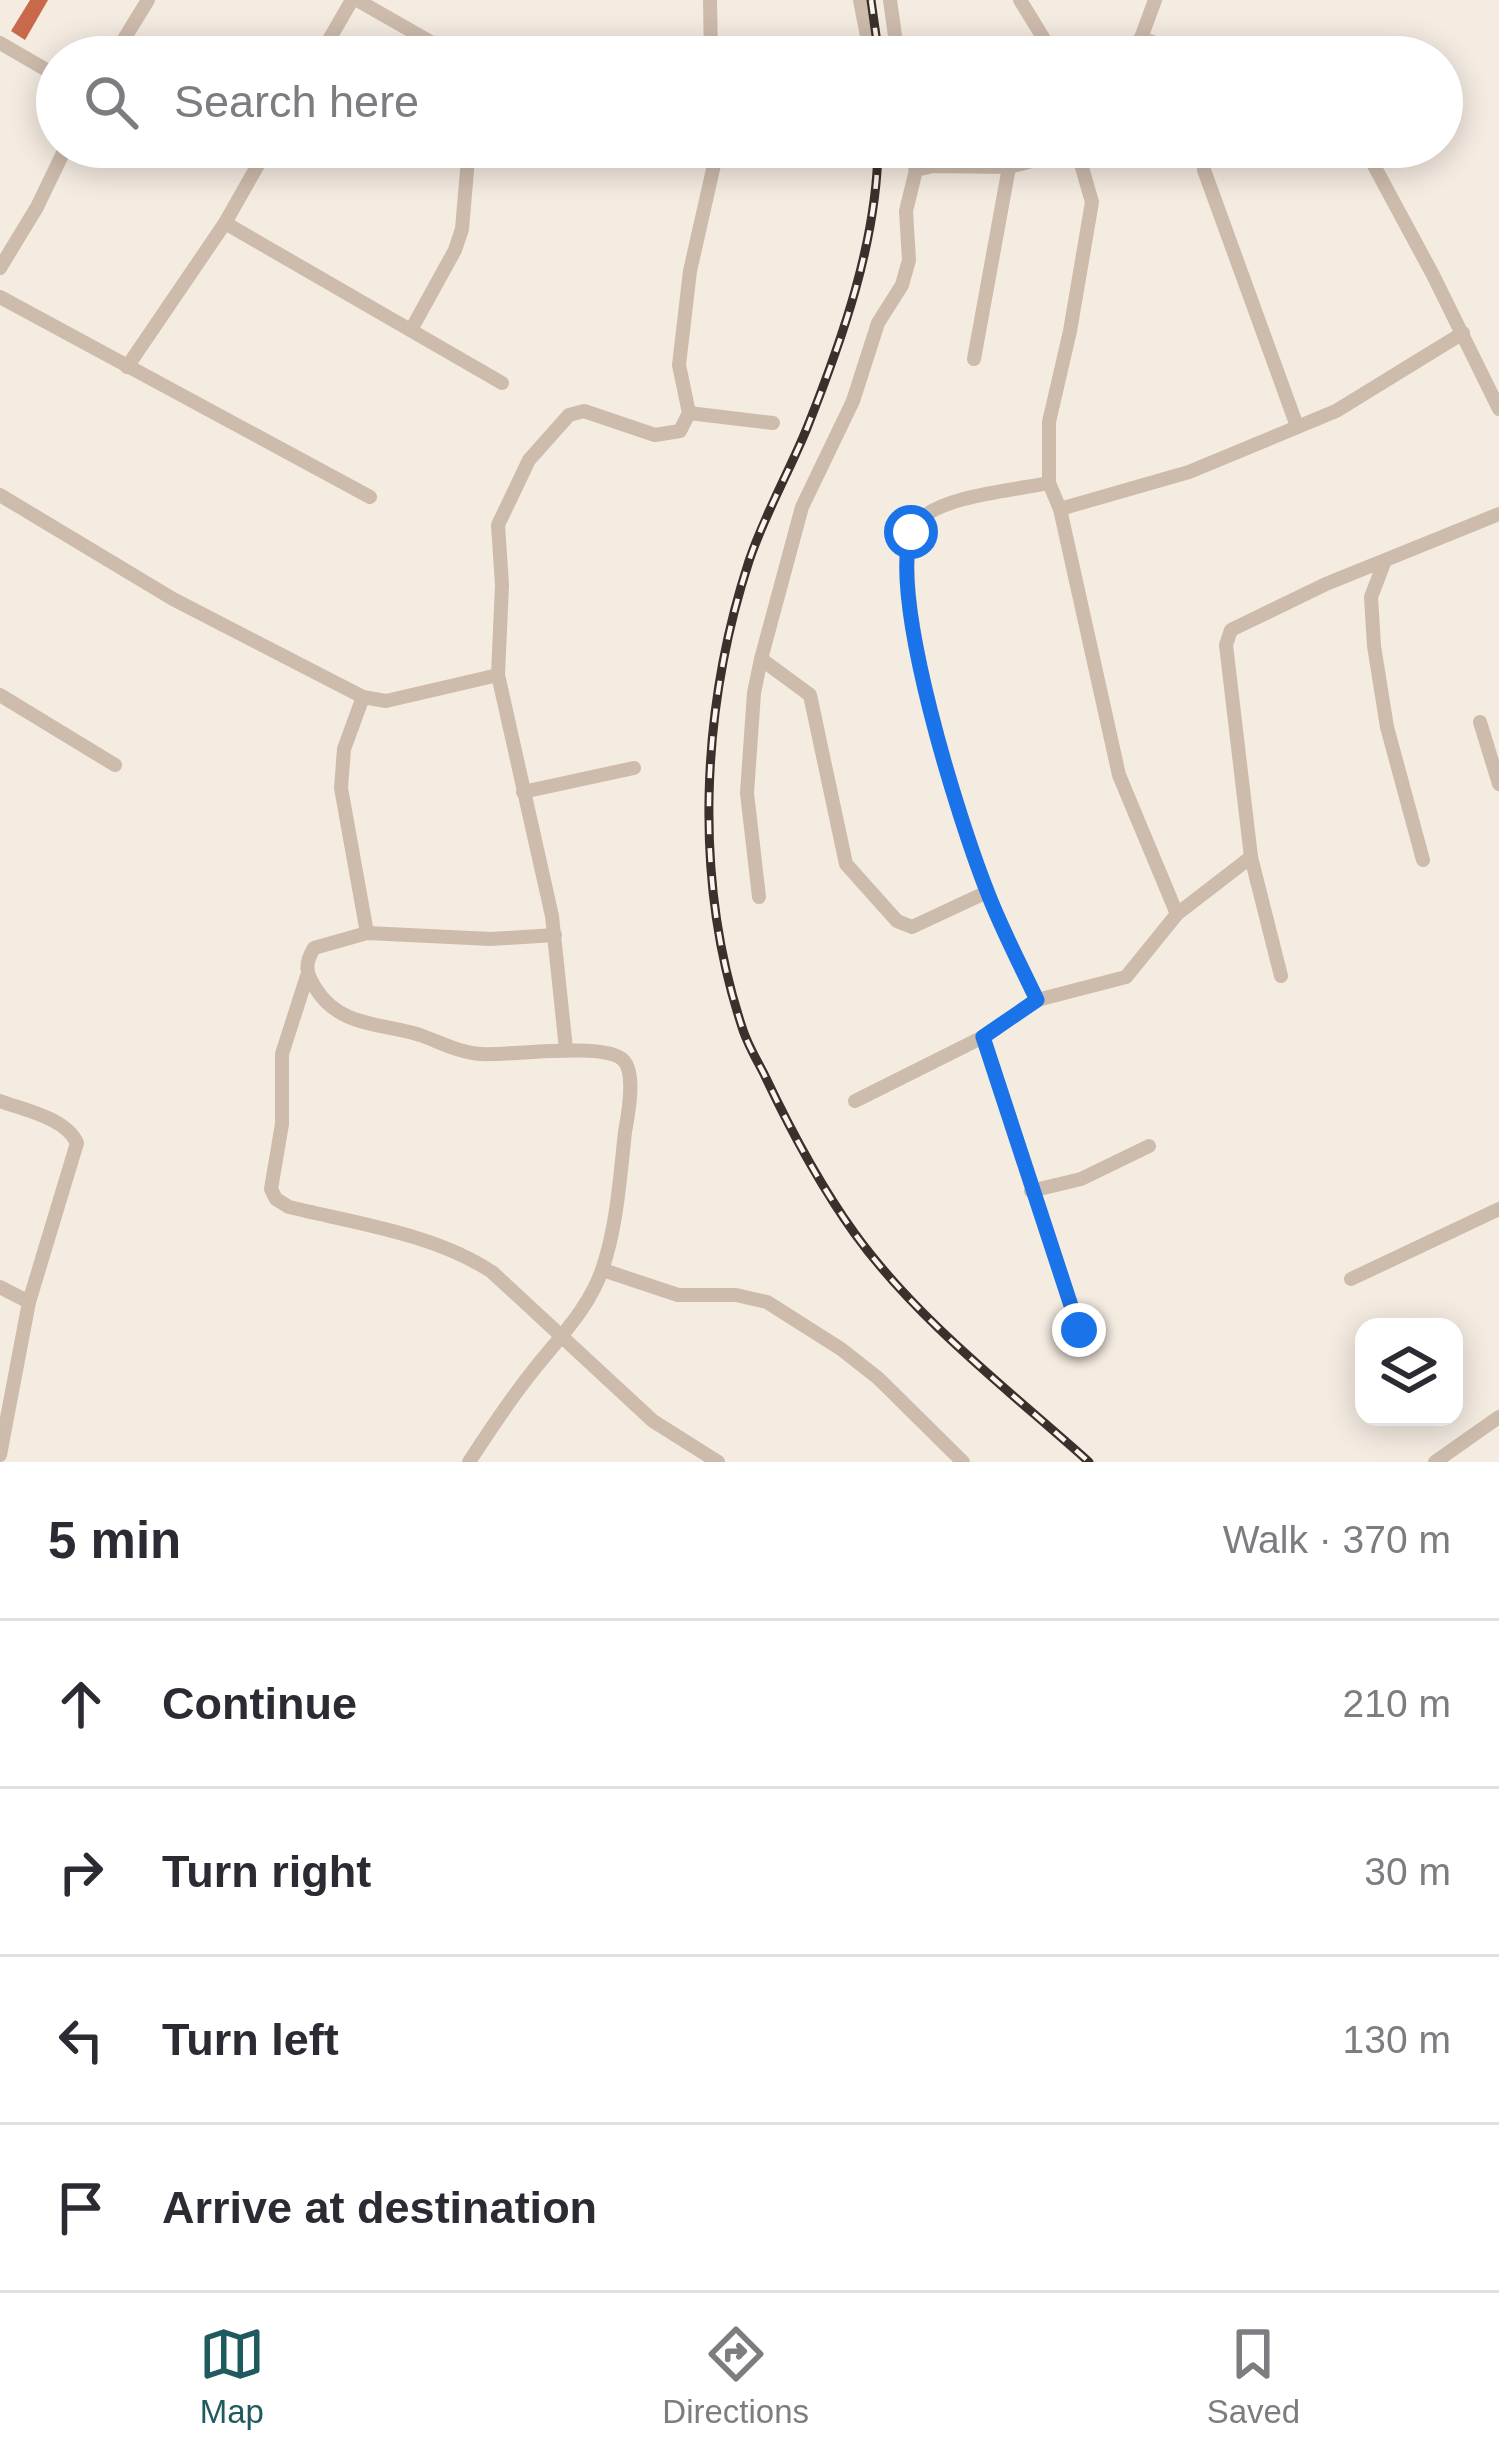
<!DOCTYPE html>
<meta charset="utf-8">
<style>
:root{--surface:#fff;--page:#f2f2f3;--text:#2b2b33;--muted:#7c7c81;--line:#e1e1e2;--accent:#1f5a5e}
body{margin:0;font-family:Helvetica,sans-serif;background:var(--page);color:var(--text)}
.controls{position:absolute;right:36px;bottom:36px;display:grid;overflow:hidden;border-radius:24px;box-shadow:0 6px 30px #0003}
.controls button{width:108px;height:108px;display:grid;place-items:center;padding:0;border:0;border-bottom:3px solid var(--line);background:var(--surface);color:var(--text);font:60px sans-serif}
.stop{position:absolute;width:36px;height:36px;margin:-27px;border:9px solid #1a73e8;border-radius:50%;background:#fff}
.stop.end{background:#1a73e8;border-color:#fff;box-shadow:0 3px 12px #0008}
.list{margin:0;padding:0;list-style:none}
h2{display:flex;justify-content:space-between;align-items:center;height:156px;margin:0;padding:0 48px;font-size:51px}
h2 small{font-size:39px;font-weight:400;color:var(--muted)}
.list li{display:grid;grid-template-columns:78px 1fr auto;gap:36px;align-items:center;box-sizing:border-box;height:168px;padding:0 48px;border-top:3px solid var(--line)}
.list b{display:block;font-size:45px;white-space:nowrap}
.list em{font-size:39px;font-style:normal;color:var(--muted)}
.icon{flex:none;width:66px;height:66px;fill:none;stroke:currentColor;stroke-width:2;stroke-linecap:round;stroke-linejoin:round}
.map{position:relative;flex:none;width:1499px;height:1462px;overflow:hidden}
.search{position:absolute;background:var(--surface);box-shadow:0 6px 30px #0003;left:36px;right:36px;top:36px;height:132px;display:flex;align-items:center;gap:30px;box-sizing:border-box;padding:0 42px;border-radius:66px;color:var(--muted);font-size:45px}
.sheet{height:828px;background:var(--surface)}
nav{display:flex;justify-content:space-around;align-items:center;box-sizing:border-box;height:168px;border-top:3px solid var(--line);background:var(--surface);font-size:33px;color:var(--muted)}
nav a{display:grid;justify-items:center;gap:6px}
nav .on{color:var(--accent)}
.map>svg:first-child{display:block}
.building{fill:#c8694b}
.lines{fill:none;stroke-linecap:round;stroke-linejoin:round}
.street{stroke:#cdbbac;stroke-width:14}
.rail-casing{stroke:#3b302b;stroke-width:9}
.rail{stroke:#fbf5ee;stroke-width:4.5;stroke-dasharray:14;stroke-linecap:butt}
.route{stroke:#1a73e8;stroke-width:15}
</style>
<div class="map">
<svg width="1499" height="1462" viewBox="0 0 1499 1462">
<rect width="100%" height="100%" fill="#f4ebe1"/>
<polygon class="building" points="30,0 48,0 25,40 11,31"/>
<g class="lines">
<g class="street">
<polyline points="357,0 457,57"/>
<polyline points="710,0 711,57"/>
<polyline points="860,0 871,57"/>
<polyline points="890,0 898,57"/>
<polyline points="1020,0 1055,57"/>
<polyline points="1155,0 1141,38 1196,57"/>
<polyline points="0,43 57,76"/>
<polyline points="113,57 148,0"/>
<polyline points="319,57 352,0"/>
<polyline points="1124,57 1141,38"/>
<polyline points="908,147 916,170"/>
<polyline points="1076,147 1092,202 1070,331 1049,422 1049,483 1060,509 1119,775 1177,914"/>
<polyline points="1202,147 1204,170 1297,426"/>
<polyline points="1364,147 1433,275 1499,409"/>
<polyline points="225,223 502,383"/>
<polyline points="0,268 37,207 66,147"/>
<polyline points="0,297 370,497"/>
<polyline points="411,330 455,250 462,229 469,147"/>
<polyline points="974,359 1009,167"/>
<polyline points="127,367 225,223 268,147"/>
<polyline points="689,413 773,423"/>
<polyline points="0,495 173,599 363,697 386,701 498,675"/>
<polyline points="1060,509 1189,472 1336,411 1463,333"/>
<polyline points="1384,563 1371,597 1374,646 1387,727 1423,860"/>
<polyline points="761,659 810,695 846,864 897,921 912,927 987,892"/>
<polyline points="0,695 115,765"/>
<polyline points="363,697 344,749 341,788 367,933"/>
<polyline points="1480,722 1499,784"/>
<polyline points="523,792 634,768"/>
<polyline points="759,897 747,793 754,693 761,659 802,507 853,401 878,323 902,285 909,260 906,211 916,170 933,166 1009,167 1077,149"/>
<path d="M307 976 282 1054V1124L271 1189 276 1199 289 1207C355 1223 435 1234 492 1272L653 1421 718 1462"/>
<polyline points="1281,976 1251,857 1226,645 1231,630 1326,584 1499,514"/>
<path d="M1037 1000C1020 964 1002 929 987 892 963 833 877 567 919 521 941 496 1015 490 1049 483"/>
<polyline points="566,1049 552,916 498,675 502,585 498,525 529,460 569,415 584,411 655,435 680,431 689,413 679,365 690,271 718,147"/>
<path d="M0 1101C24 1110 66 1118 77 1143L29 1302"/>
<polyline points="855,1101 983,1037"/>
<polyline points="1031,1191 1081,1179 1149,1146"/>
<polyline points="603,1270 678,1295 736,1295 767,1302 841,1349 878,1378 963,1462"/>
<polyline points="1351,1279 1499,1209"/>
<polyline points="0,1287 29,1302 0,1455"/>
<polyline points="1079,1330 983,1037 1037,1000 1126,977 1177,914 1251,857"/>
<path d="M469 1462C489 1431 509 1401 532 1372 557 1340 590 1308 603 1267 617 1225 620 1177 625 1132 628 1115 636 1075 624 1061 608 1041 508 1056 481 1054 460 1053 440 1042 420 1035 381 1023 340 1027 316 989 306 974 304 964 314 948L367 933 491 939 555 935"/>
<polyline points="1435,1462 1499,1417"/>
</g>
<defs>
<g id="rail">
<polyline points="871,0 879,57"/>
<path d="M878 147C877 242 842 340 807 428 789 472 764 516 749 561 701 708 693 879 742 1027 747 1044 757 1060 765 1076 791 1131 819 1184 855 1234 918 1321 1010 1391 1089 1462"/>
</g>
</defs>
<use href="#rail" class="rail-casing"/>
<use href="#rail" class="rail"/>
</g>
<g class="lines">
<path class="route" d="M911 532C889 600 959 820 987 891 1001 928 1020 964 1037 1000L983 1037 1079 1330"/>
</g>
</svg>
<div class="controls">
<button><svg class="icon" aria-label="layers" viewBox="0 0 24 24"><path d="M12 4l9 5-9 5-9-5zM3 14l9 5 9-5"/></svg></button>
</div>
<div class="stop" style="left:911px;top:532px"></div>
<div class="stop end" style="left:1079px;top:1330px"></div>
<div class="search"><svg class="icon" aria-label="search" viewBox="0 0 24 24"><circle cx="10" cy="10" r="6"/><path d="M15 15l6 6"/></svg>Search here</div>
</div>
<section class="sheet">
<h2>5 min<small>Walk · 370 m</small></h2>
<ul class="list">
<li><svg class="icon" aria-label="ahead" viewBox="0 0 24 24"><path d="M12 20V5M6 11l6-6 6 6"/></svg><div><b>Continue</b></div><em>210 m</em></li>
<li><svg class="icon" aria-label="right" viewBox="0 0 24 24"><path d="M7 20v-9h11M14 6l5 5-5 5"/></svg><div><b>Turn right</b></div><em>30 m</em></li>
<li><svg class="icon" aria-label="left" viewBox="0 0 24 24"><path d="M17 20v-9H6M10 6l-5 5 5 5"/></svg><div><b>Turn left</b></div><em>130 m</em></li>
<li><svg class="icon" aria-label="arrive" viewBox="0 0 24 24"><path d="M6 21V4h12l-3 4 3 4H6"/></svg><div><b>Arrive at destination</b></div></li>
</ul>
</section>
<nav>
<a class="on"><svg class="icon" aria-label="map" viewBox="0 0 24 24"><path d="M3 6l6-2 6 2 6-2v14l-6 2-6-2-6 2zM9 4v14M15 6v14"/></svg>Map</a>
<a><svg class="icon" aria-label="directions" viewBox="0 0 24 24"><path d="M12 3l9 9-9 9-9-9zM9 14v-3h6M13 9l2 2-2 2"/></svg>Directions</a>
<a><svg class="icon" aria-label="saved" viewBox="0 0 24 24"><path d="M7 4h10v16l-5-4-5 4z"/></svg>Saved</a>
</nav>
